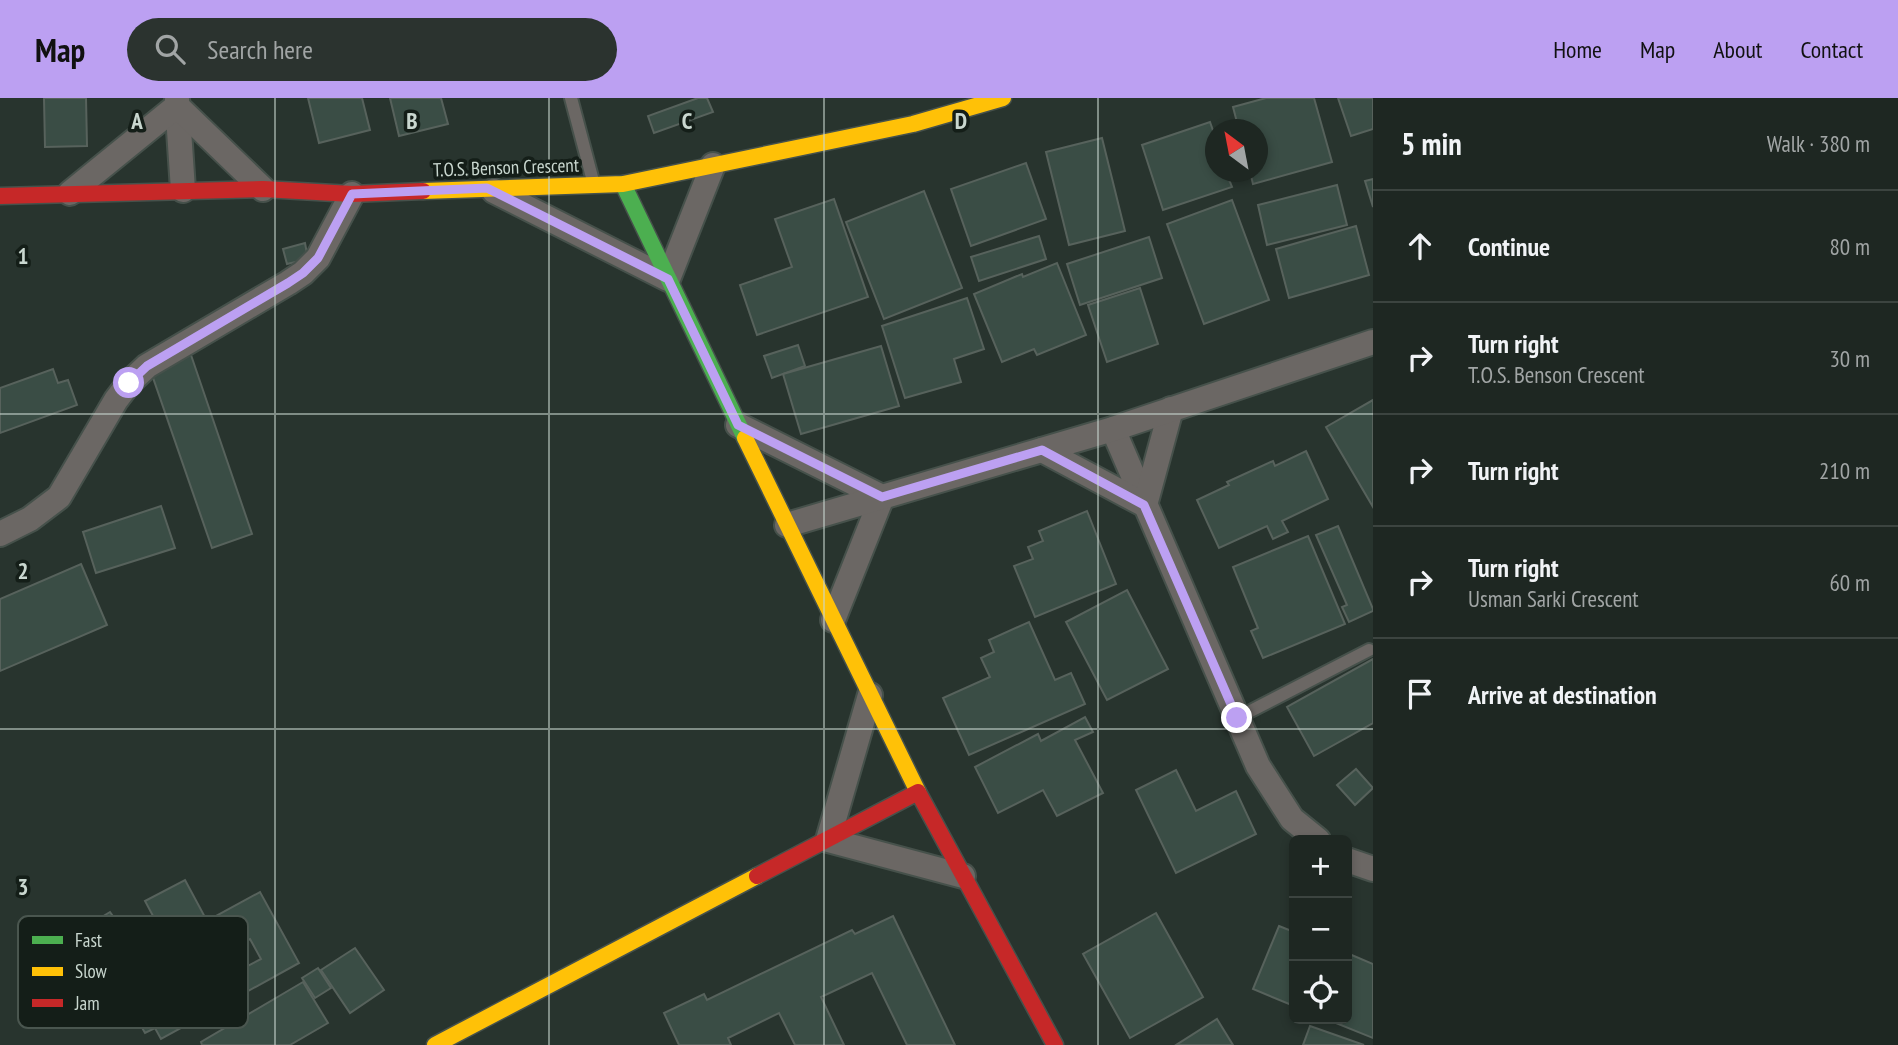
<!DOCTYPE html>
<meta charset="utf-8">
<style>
:root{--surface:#1e2722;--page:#2b332f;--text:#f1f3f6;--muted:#a1a5a5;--line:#3c4440;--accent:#bca0f2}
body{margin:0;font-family:"PT Sans Narrow",sans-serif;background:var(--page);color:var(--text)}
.controls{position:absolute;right:21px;bottom:21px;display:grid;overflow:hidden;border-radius:10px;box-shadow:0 4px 10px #0003}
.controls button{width:63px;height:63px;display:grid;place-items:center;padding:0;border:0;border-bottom:2px solid var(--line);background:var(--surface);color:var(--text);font:35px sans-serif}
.compass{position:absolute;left:1205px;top:21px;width:63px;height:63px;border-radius:50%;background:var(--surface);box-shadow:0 4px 10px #0003;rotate:328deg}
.stop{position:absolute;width:21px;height:21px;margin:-16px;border:5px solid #bca0f2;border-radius:50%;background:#fff}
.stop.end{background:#bca0f2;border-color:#fff;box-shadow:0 2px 7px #0008}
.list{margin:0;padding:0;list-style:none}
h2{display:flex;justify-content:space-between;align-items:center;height:91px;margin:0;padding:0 28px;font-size:30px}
h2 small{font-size:23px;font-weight:400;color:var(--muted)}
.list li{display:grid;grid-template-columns:46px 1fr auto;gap:21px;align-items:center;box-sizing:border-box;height:112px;padding:0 28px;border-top:2px solid var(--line)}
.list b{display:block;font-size:26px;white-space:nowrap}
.list p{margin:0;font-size:23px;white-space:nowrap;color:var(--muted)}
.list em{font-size:23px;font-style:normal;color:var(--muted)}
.icon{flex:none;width:38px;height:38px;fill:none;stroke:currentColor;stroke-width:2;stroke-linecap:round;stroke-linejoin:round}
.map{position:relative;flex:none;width:1373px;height:947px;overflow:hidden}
header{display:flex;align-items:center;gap:42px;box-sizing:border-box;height:98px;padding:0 35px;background:var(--accent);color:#111}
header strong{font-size:33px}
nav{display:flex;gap:38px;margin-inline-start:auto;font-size:24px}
.search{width:490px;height:63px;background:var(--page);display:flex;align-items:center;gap:18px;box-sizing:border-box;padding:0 24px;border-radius:38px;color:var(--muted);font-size:26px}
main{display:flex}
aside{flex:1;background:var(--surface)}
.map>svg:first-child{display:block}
.building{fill:#3a4d45;stroke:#57625c;stroke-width:2;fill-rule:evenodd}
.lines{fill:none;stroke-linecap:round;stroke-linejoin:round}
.lane-casing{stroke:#46514b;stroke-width:16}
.street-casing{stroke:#46514b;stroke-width:28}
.fast-casing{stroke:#46514b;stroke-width:19}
.slow-casing{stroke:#46514b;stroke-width:19}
.jam-casing{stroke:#46514b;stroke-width:19}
.lane{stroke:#6b6764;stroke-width:12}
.street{stroke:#6b6764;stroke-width:24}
.fast{stroke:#4caf50;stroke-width:16}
.slow{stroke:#ffc107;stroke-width:16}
.jam{stroke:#c62828;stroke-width:16}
.route{stroke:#bca0f2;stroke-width:9}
.grid{fill:none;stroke:#c9d7cf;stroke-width:2;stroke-opacity:0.55}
.labels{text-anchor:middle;stroke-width:7;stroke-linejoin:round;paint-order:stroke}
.street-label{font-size:19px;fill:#c9d7cf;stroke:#141e18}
.key{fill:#141e18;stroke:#4a564f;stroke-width:2}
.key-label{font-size:19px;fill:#c9d7cf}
.grid-label{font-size:23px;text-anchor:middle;font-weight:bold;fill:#c9d7cf;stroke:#141e18;stroke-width:7;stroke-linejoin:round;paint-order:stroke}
</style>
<header>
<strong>Map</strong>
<div class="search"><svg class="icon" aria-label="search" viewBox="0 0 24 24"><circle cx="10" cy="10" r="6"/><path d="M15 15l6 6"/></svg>Search here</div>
<nav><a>Home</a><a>Map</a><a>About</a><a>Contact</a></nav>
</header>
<main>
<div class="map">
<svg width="1373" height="947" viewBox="0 0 1373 947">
<rect width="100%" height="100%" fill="#28342e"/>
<g class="building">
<polygon points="44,0 86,0 87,48 45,49"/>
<polygon points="308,0 362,0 370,32 319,45"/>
<polygon points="390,0 441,0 448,26 399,38"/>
<polygon points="698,0 707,0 713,14 654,35 648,18"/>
<polygon points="1266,0 1314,0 1332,64 1253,86 1250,74 1258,74 1258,32 1239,32 1233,9"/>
<polygon points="1338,0 1373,0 1373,31 1351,38"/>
<polygon points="1210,24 1216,41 1216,74 1226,74 1232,89 1163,112 1142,47"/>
<polygon points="1102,40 1125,133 1069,147 1046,54"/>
<polygon points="1026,65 1046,121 971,148 951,91"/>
<polygon points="1373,81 1373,109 1365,83"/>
<polygon points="1337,87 1347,127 1267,147 1258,107"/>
<polygon points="924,93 962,190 884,221 846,124"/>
<polygon points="834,101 868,199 757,237 740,187 792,169 775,121"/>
<polygon points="1232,102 1269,202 1204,226 1167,126"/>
<polygon points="1356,128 1369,177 1289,200 1276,151"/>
<polygon points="1039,138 1046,161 979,183 971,159"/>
<polygon points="1149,139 1162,180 1080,207 1067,166"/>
<polygon points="305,145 308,161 287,166 283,151"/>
<polygon points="1057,165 1086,237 1037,257 1034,251 1002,264 974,196 1022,176 1023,179"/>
<polygon points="1140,190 1158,246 1107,264 1088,207"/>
<polygon points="967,200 984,251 954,261 961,284 905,300 882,228"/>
<polygon points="798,247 805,268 772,280 764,258"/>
<polygon points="881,248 899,308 801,336 783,276"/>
<polygon points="191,257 252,436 212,450 150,271"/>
<polygon points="53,271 58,285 68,282 77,307 0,335 0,290"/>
<polygon points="1373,302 1373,409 1326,329"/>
<polygon points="1306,353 1328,401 1282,423 1288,434 1273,441 1267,428 1219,450 1197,402 1229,387 1227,384 1273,363 1275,368"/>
<polygon points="161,408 175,450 96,475 83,434"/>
<polygon points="1087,413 1116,486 1035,519 1014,468 1033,461 1028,449 1043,443 1039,433"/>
<polygon points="1338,428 1373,511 1373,513 1349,524 1342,509 1347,507 1316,437"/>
<polygon points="1308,438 1345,526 1263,560 1251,533 1258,530 1233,469"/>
<polygon points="81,466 107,527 0,573 0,501"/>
<polygon points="1127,492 1168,571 1107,602 1066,524"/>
<polygon points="1029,524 1055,582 1071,575 1085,606 969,657 943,600 990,579 981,560 994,554 989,542"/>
<polygon points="1373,561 1373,625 1314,658 1287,609"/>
<polygon points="1085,619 1093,634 1075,642 1103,695 1057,718 1043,692 998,715 975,669 1038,636 1041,643"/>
<polygon points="1356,671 1373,690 1355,707 1337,687"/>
<polygon points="1176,672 1196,713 1236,693 1256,736 1176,775 1136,692"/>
<path d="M185 782 207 823 260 794 299 865 161 941 155 930 145 935 120 890 124 889 115 872 167 844 145 803ZM250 841 261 861 223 881 213 861ZM194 868 206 889 168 909 157 889Z"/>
<polygon points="110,814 122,831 99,846 87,828"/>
<polygon points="1156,815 1203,899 1130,940 1083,856"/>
<polygon points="893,818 955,947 907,947 872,875 821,899 844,947 795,947 779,915 728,940 731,947 679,947 664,915 704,896 707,902 852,832 855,836"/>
<polygon points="1279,828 1294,834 1294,908 1253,891"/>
<polygon points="355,850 384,892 350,915 321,872"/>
<polygon points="1347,855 1373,866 1373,940 1326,921 1347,921"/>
<polygon points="318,870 331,890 315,900 302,880"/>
<polygon points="303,884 328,925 290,947 202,947 201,944"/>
<polygon points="1217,921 1233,947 1176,947"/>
<polygon points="1310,928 1364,947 1303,947"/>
</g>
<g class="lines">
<defs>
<g id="lane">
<polyline points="571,0 593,83"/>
<polyline points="1237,620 1369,552"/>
</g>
<g id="street">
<polyline points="177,2 183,92"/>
<polyline points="494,93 668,181 713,67"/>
<polyline points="70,95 177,8 263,91"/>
<polyline points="738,327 882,399 833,522"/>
<polyline points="1113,331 1258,668 1292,721 1318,742"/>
<polyline points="1042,352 1145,407 1171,311"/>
<polyline points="787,427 1113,331 1373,244"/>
<polyline points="0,436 30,421 59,399 116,302 129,285 147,268 288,185 303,175 318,160 352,96"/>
<polyline points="870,597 828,742 963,778"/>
<polyline points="1347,762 1373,771"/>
</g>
<polyline id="fast" points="623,86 745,340"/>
<g id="slow">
<polyline points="423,93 623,86 913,26 1003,0"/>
<polyline points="745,340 918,694"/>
<polyline points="435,947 757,778"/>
</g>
<g id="jam">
<polyline points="0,98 263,91 352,96 423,93"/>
<polyline points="757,778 918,694 1055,947"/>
</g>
</defs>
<use href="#lane" class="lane-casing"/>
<use href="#street" class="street-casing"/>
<use href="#fast" class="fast-casing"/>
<use href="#slow" class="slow-casing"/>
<use href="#jam" class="jam-casing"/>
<use href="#lane" class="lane"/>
<use href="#street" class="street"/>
<use href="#fast" class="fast"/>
<use href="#slow" class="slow"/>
<use href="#jam" class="jam"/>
</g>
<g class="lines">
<polyline class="route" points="129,285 147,268 288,185 303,175 318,160 352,96 487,90 668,181 738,327 882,399 1042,352 1144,407 1237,620"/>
</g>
<path class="grid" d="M275 0V947M549 0V947M824 0V947M1098 0V947M0 316H1373M0 631H1373"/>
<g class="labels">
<g class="street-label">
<text transform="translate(506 69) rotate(-2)" y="7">T.O.S. Benson Crescent</text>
</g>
</g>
<rect x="18" y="818" width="230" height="112" rx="10" class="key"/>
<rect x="32" y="838" width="31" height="8" fill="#4caf50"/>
<rect x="32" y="869" width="31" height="9" fill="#ffc107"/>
<rect x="32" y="901" width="31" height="8" fill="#c62828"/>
<g class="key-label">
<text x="75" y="849">Fast</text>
<text x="75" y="880">Slow</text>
<text x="75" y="912">Jam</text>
</g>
<g class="grid-label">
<text x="137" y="31">A</text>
<text x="412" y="31">B</text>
<text x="687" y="31">C</text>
<text x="961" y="31">D</text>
<text x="23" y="166">1</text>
<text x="23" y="481">2</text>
<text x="23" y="797">3</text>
</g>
</svg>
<div class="controls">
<button>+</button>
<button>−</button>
<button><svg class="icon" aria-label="locate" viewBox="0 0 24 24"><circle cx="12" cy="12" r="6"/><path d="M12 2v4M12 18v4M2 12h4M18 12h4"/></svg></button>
</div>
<svg class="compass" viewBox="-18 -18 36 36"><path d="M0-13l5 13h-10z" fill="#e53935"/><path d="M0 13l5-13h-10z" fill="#a1a5a5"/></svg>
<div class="stop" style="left:129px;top:285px"></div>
<div class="stop end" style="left:1237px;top:620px"></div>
</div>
<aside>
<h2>5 min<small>Walk · 380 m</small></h2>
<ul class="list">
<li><svg class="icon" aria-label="ahead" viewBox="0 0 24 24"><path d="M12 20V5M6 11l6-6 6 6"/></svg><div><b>Continue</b></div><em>80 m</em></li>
<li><svg class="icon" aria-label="right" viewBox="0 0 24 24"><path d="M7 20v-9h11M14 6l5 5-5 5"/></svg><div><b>Turn right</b><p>T.O.S. Benson Crescent</p></div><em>30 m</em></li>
<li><svg class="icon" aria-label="right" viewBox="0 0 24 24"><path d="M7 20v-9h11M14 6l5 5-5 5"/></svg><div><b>Turn right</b></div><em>210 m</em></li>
<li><svg class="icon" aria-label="right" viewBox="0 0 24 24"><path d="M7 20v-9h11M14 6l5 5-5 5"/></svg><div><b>Turn right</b><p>Usman Sarki Crescent</p></div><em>60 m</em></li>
<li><svg class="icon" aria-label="arrive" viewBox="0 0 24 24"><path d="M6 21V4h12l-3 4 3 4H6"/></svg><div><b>Arrive at destination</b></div></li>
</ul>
</aside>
</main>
